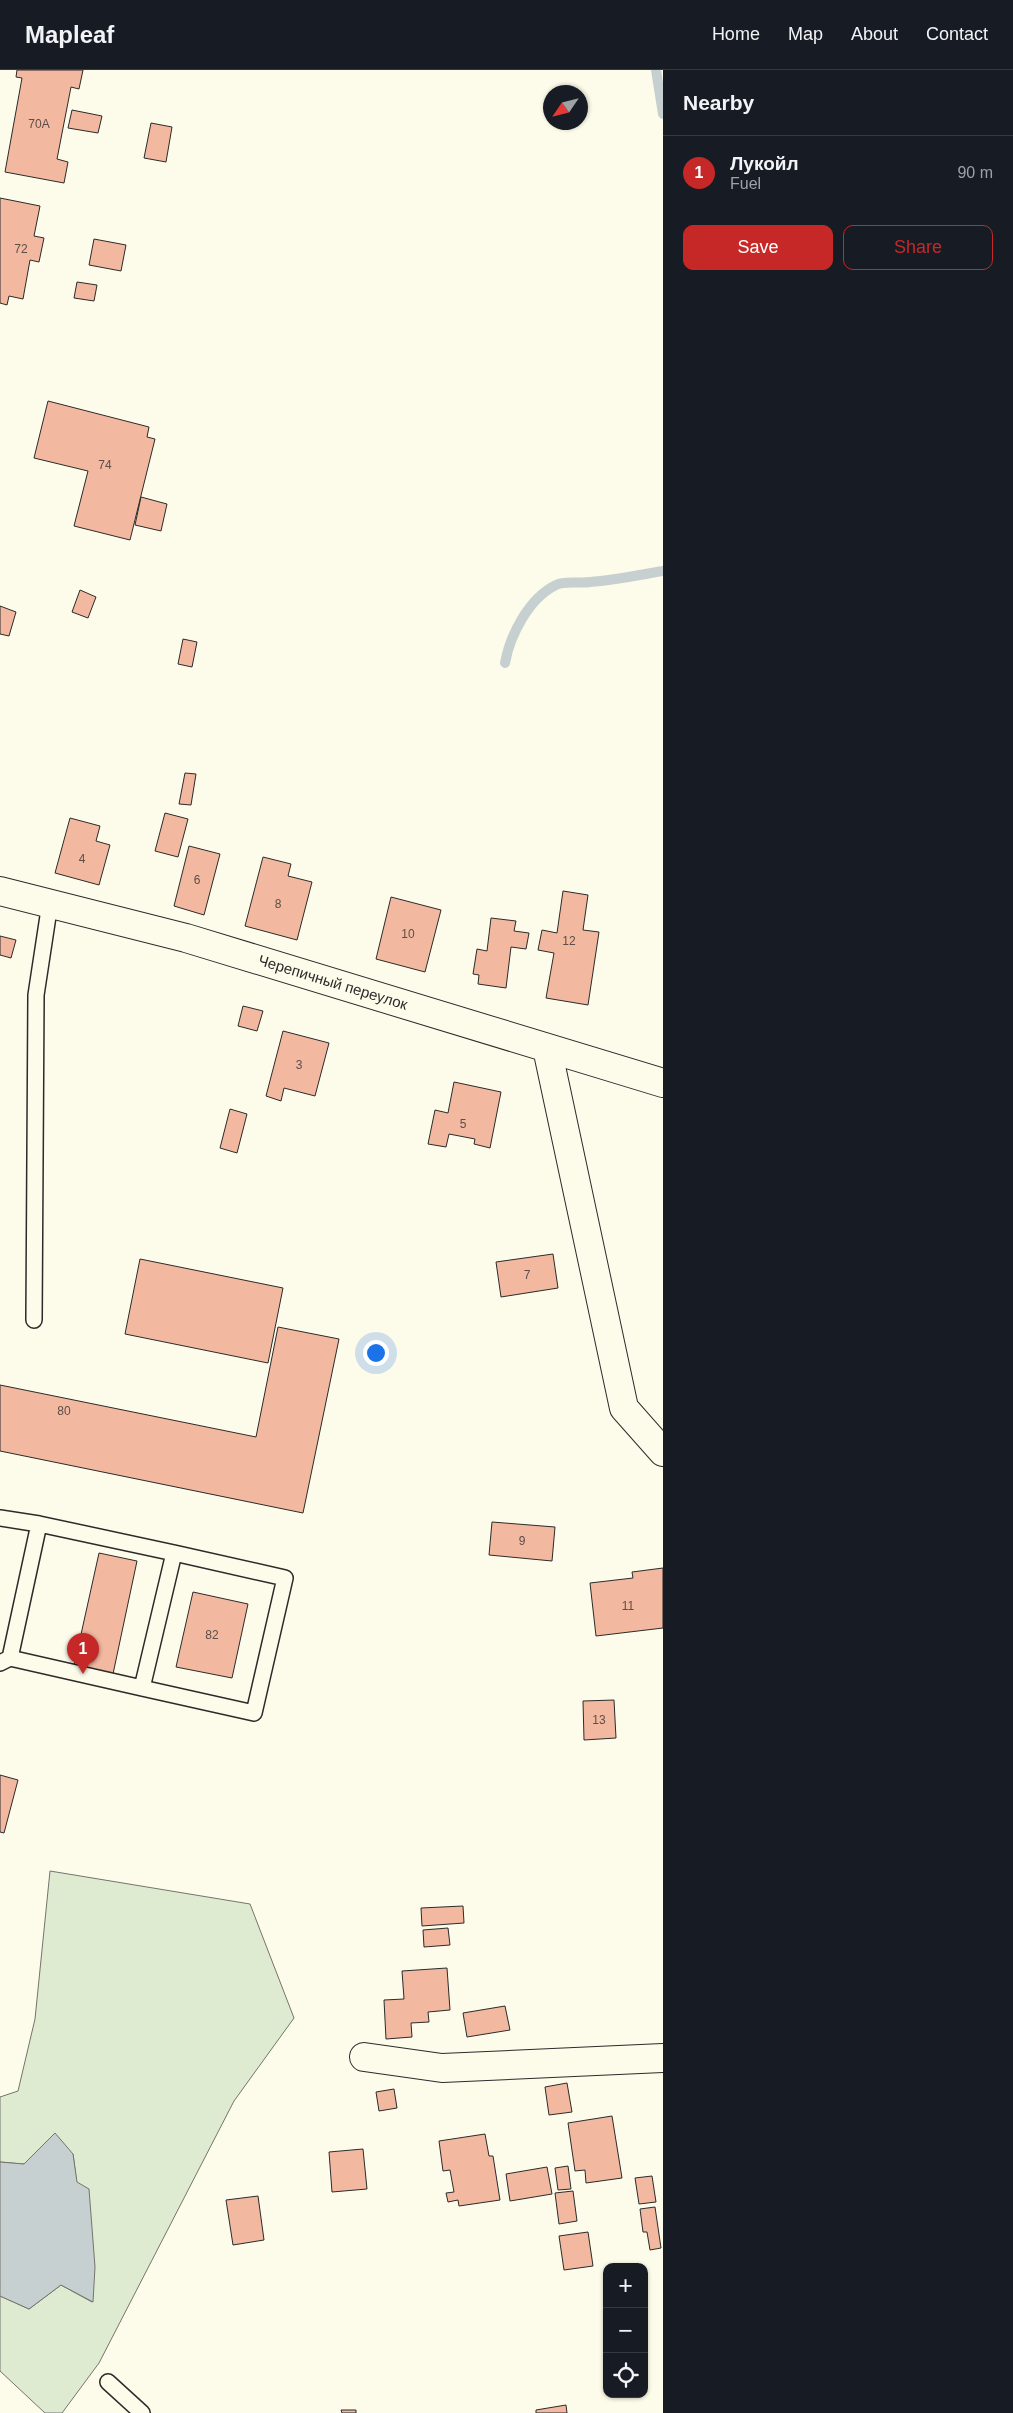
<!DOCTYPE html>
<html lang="en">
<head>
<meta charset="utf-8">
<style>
  body { margin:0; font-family:Helvetica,sans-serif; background:#242831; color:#f1f3f6 }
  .controls { position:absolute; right:15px; bottom:15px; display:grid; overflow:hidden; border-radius:10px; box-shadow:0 1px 4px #0004 }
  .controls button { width:45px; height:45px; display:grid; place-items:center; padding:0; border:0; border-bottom:1px solid #363941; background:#171b24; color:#f1f3f6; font:25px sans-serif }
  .compass { position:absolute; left:543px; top:15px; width:45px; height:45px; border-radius:50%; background:#171b24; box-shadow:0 1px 4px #0004; rotate:235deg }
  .you { position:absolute; left:375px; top:1282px; width:18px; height:18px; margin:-12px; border:4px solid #fff; border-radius:50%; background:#1a73e8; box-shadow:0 0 0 8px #1a73e833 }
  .badge { display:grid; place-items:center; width:32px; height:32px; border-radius:50%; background:#c62828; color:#fff; font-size:16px; font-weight:700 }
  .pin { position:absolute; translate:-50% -41px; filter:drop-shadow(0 1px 2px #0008) }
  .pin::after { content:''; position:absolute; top:26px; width:18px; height:15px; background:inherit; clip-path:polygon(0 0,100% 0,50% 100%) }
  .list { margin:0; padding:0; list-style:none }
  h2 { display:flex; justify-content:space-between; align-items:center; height:65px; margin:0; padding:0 20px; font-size:21px }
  h2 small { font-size:16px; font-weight:400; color:#9ea1a6 }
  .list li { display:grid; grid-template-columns:32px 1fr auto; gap:15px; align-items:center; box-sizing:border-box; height:75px; padding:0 20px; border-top:1px solid #363941 }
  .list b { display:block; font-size:19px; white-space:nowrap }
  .list p { margin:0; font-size:16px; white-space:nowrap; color:#9ea1a6 }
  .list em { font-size:16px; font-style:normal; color:#9ea1a6 }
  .actions { display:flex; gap:10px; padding:15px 20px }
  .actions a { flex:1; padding:11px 0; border:1px solid #c62828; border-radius:10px; text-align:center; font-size:18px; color:#c62828 }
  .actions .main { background:#c62828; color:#fff }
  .icon { flex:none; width:28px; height:28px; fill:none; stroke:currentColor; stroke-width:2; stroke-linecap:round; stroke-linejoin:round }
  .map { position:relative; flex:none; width:663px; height:2343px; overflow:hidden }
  header { display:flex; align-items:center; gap:30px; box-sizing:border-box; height:70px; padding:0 25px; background:#171b24; border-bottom:1px solid #363941 }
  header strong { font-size:24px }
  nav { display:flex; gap:28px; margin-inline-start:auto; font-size:18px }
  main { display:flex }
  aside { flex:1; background:#171b24 }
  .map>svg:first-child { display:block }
  .green { fill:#deebd1; stroke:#74746e }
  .water { fill:#c7d0d0; stroke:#74746e }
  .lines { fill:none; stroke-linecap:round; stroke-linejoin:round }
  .stream { stroke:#c7d0d0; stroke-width:10 }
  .building { fill:#f2b8a0; stroke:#2b2b2b }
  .service-casing { stroke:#2b2b2b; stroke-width:18 }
  .minor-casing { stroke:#2b2b2b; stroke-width:30 }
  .service { stroke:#fdfbea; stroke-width:15 }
  .minor { stroke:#fdfbea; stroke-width:28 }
  .labels { text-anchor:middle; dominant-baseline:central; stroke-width:4; stroke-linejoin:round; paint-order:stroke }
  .number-label { font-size:12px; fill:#5d4e48 }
  .street-label { font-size:15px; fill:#2b2b2b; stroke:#fdfbea }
</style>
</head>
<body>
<header>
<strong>Mapleaf</strong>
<nav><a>Home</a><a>Map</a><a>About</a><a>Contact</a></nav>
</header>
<main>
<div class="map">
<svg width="663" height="2343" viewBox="0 0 663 2343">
  <rect width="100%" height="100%" fill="#fdfbea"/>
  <path class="green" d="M 50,1801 L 250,1834 L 294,1948 L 234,2031 L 99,2293 L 62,2343 L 45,2343 L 0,2301 L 0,2226 L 29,2239 L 61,2215 L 92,2232 L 73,2084 L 23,2094 L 0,2092 L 0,2027 L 18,2021 L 35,1949 Z"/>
  <path class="water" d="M 55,2063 L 73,2084 L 77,2112 L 89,2119 L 95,2197 L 93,2232 L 61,2215 L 29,2239 L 0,2226 L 0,2092 L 24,2094 Z"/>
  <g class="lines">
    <path class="stream" d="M 656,0 L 663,44
      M 505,593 C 510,565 529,528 556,515 C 565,510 580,514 590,512 C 615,510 639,505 663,501"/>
  </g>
  <path class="building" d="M 17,0 L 83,0 L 79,19 L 71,17 L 57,89 L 68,92 L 64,113 L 5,102 L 22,8 L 16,7 Z
    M 72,40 L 102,46 L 98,63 L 68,58 Z
    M 151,53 L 172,57 L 166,92 L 144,88 Z
    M 0,128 L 40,136 L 34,166 L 44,168 L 39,192 L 30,190 L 23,229 L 9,226 L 7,235 L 0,233 Z
    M 94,169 L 126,175 L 121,201 L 89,195 Z
    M 77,212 L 97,215 L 94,231 L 74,228 Z
    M 48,331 L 149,357 L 147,367 L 155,369 L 130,470 L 74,456 L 88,401 L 34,388 Z
    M 141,427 L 167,434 L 161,461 L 135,455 Z
    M 80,520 L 96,527 L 88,548 L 72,542 Z
    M 0,536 L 16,542 L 9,566 L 0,564 Z
    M 183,569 L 197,572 L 192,597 L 178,594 Z
    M 185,703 L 196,704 L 191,735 L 179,734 Z
    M 165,743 L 188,749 L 178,787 L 155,781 Z
    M 70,748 L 100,756 L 96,771 L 110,775 L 99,815 L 55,803 Z
    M 189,776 L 220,784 L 204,845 L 174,836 Z
    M 263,787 L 291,794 L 288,806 L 312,812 L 297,870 L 245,856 Z
    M 563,821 L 588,825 L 583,860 L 599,862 L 588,935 L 546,928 L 554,883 L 538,880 L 542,860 L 557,863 Z
    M 391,827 L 441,840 L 425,902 L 376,889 Z
    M 491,848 L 516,851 L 514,861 L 529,863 L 526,879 L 511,877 L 506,918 L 478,914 L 479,905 L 473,904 L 477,879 L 487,881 Z
    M 0,866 L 16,870 L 11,888 L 0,885 Z
    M 243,936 L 263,941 L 257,961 L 238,956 Z
    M 283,961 L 329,973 L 315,1026 L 284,1018 L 281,1031 L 266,1026 Z
    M 454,1012 L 501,1022 L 490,1078 L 474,1074 L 475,1069 L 449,1064 L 446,1077 L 428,1074 L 435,1040 L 448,1043 Z
    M 230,1039 L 247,1044 L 237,1083 L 220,1078 Z
    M 553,1184 L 558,1218 L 501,1227 L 496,1192 Z
    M 140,1189 L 283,1218 L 268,1293 L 125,1264 Z
    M 278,1257 L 339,1269 L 303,1443 L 0,1381 L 0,1315 L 256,1367 Z
    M 492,1452 L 555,1457 L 552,1491 L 489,1485 Z
    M 99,1483 L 137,1491 L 113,1604 L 74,1596 Z
    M 663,1498 L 663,1558 L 596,1566 L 590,1513 L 633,1508 L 632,1502 Z
    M 193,1522 L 248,1534 L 232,1608 L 176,1597 Z
    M 614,1630 L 616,1668 L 584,1670 L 583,1631 Z
    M 0,1705 L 18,1710 L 4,1763 L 0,1762 Z
    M 463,1836 L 464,1853 L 422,1856 L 421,1838 Z
    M 448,1858 L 450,1875 L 424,1877 L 423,1860 Z
    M 447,1898 L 450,1940 L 428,1942 L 429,1952 L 411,1953 L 412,1967 L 386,1969 L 384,1930 L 404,1929 L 402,1901 Z
    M 505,1936 L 510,1960 L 467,1967 L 463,1943 Z
    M 567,2013 L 572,2042 L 549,2045 L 545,2017 Z
    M 394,2019 L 397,2038 L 379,2041 L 376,2022 Z
    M 612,2046 L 622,2108 L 586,2113 L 585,2100 L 575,2101 L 568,2053 Z
    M 485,2064 L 489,2086 L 493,2086 L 500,2130 L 459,2136 L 458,2130 L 448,2132 L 446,2123 L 454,2122 L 450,2100 L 443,2101 L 439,2071 Z
    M 363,2079 L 367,2119 L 332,2122 L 329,2082 Z
    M 568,2096 L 571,2119 L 558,2120 L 555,2098 Z
    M 547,2097 L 552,2124 L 510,2131 L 506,2104 Z
    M 652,2106 L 656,2132 L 639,2134 L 635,2108 Z
    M 573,2121 L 577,2151 L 559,2154 L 555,2123 Z
    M 258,2126 L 264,2170 L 233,2175 L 226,2130 Z
    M 655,2137 L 661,2178 L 650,2180 L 647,2162 L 643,2162 L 640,2139 Z
    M 588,2162 L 593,2196 L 564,2200 L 559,2166 Z
    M 566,2335 L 567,2343 L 536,2343 L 536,2340 Z
    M 341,2340 L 356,2340 L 356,2343 L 342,2343 Z"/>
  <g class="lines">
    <defs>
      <path id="service" d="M 34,1250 L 36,925 L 50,833
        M 0,1448 L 39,1454 L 10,1588 L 0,1593
        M 10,1588 L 142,1618 L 174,1483 L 39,1454
        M 142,1618 L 254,1643 L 285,1508 L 174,1483
        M 108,2312 L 142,2343"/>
      <path id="minor" d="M 0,821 L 186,868 L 663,1013
        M 547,978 L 624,1338 L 663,1382
        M 364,1987 L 442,1998 L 663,1988"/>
    </defs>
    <use href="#service" class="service-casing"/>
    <use href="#minor" class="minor-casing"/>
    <use href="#service" class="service"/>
    <use href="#minor" class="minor"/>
  </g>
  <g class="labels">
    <g class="number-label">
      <text x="39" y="54">70А</text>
      <text x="21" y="179">72</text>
      <text x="105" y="395">74</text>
      <text x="82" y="789">4</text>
      <text x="197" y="810">6</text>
      <text x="278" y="834">8</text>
      <text x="408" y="864">10</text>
      <text x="569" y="871">12</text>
      <text x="299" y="995">3</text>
      <text x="463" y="1054">5</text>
      <text x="527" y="1205">7</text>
      <text x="64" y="1341">80</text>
      <text x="522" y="1471">9</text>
      <text x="628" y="1536">11</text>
      <text x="212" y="1565">82</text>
      <text x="599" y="1650">13</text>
    </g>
    <g class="street-label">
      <text transform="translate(333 912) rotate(17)">Черепичный переулок</text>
    </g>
  </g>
</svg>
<div class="controls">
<button>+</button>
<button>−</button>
<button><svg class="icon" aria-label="locate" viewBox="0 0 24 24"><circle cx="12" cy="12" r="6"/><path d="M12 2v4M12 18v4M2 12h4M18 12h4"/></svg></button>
</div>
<svg class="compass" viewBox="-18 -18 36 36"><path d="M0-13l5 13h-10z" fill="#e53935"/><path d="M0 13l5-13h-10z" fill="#9ea1a6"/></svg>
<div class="you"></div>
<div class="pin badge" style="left:83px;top:1604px">1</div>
</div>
<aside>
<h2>Nearby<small></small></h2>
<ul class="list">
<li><span class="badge">1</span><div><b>Лукойл</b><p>Fuel</p></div><em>90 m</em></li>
</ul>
<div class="actions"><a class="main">Save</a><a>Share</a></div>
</aside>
</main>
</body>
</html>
